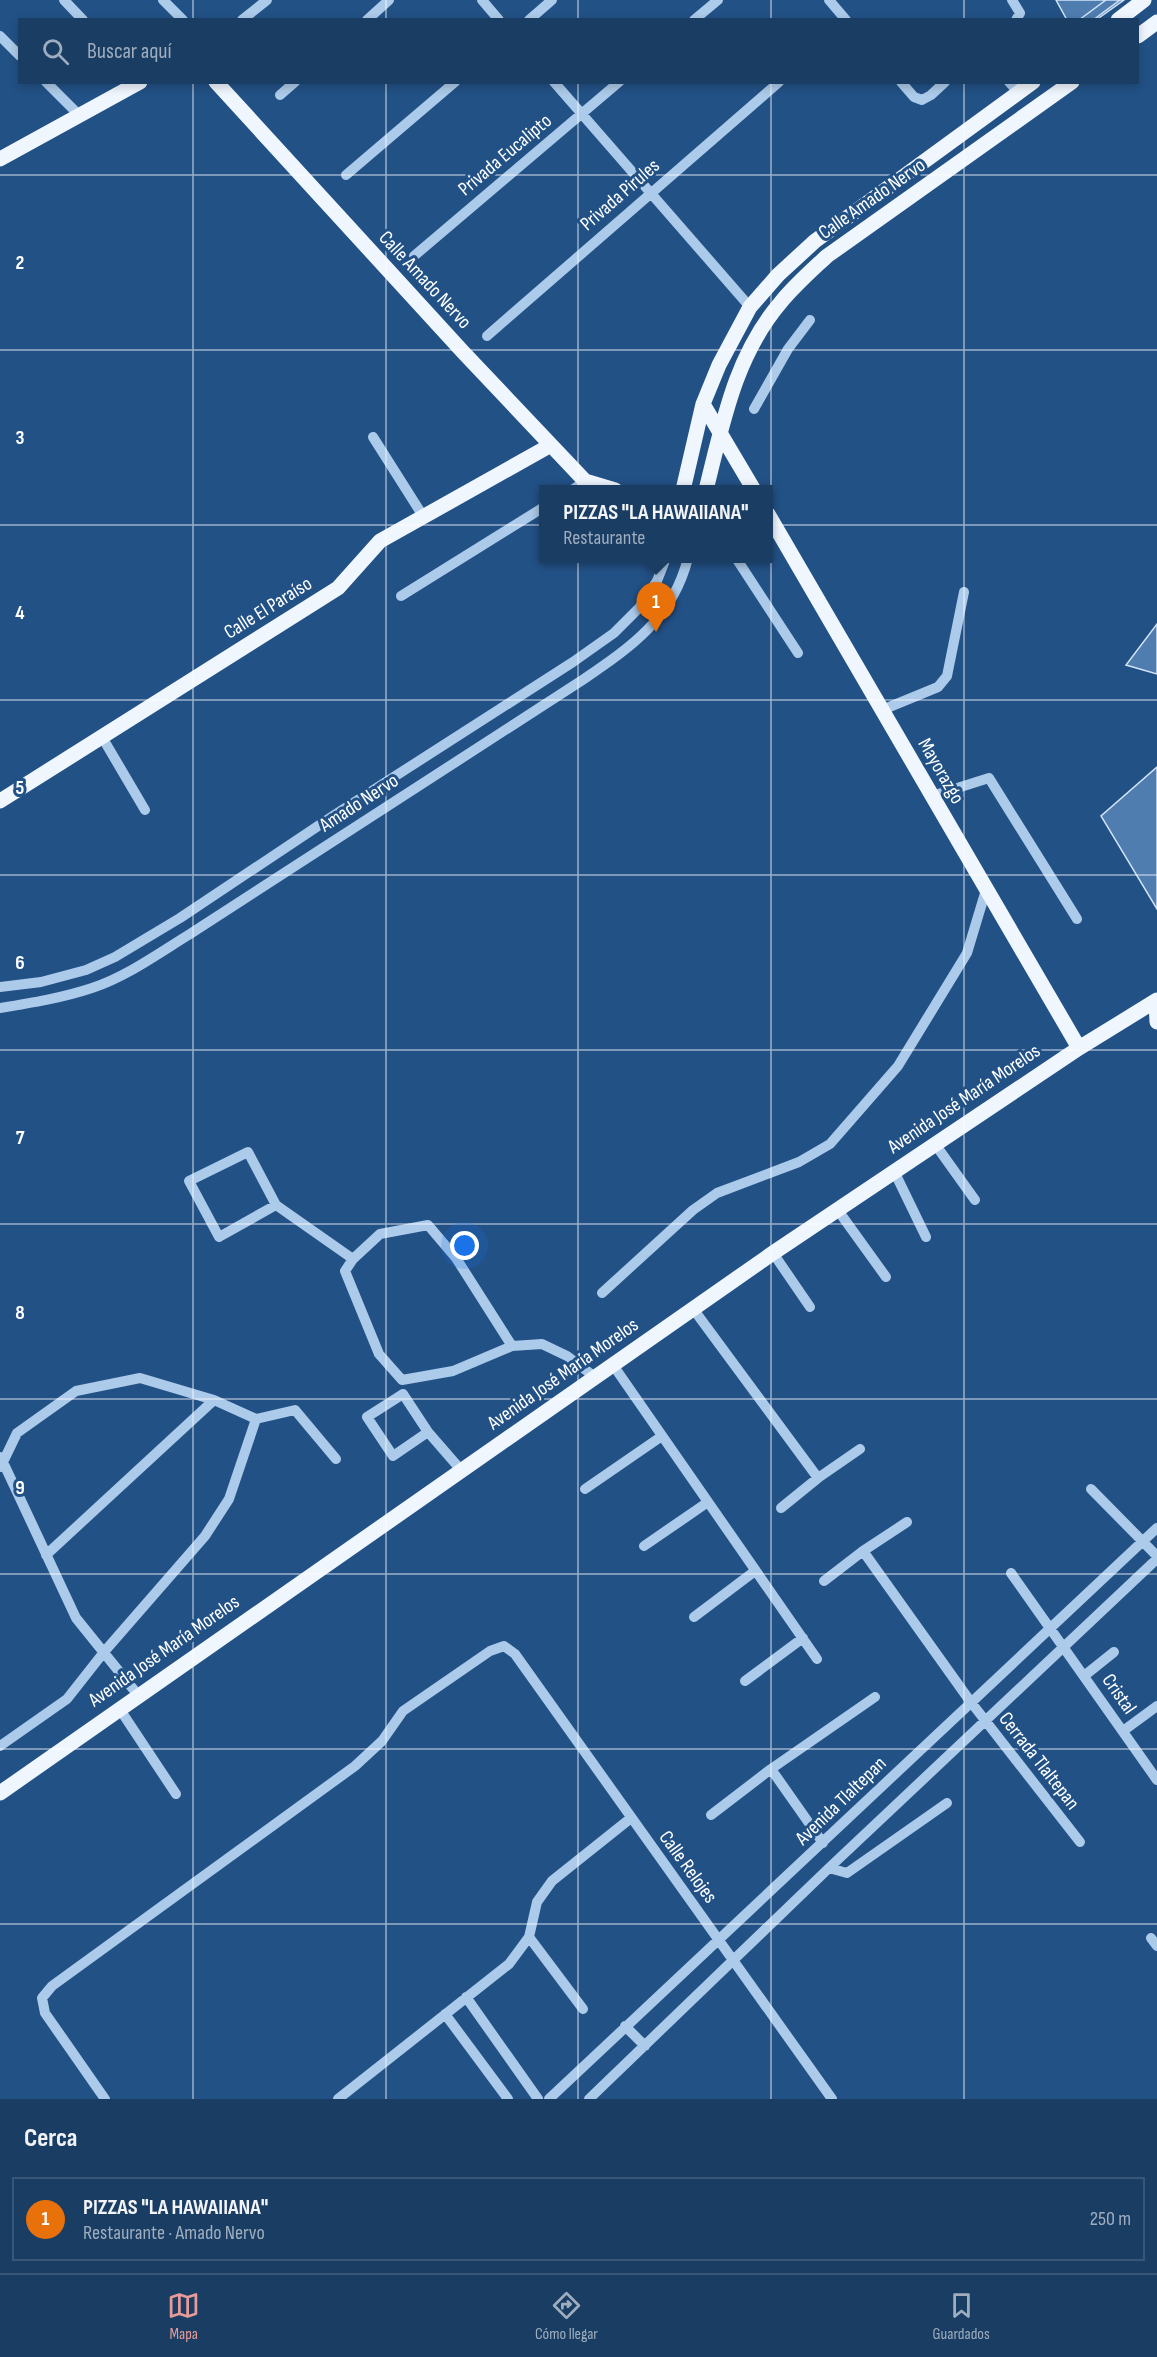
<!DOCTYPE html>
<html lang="es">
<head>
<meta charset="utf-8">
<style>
  body { margin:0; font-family:"Sofia Sans Condensed",sans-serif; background:#27486d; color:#f1f3f6 }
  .you { position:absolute; left:465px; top:1246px; width:21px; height:21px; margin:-15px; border:4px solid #fff; border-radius:50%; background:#1a73e8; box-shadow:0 0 0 9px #1a73e833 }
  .badge { display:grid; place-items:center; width:39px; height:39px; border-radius:50%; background:#e69b98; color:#fff; font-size:20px; font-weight:700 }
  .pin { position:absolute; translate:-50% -50px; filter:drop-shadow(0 2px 3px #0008) }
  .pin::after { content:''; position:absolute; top:32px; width:21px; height:18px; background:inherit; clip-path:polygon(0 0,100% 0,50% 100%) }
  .popup { position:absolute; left:539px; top:485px; width:234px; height:78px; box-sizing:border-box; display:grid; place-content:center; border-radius:0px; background:#1a3d64; filter:drop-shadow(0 2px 4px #0005); font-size:20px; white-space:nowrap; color:#9faebf }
  .popup b { font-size:22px; color:#f1f3f6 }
  .popup::after { content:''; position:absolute; left:50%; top:100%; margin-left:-12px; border:12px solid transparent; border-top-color:#1a3d64 }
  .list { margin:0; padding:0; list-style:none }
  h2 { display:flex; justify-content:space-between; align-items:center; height:78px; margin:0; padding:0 24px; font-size:26px }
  h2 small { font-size:20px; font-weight:400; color:#9faebf }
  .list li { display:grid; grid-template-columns:39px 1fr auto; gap:18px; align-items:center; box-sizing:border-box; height:84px; margin:0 12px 12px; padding:0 12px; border:2px solid #385678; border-radius:0px }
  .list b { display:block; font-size:22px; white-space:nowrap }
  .list p { margin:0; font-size:20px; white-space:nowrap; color:#9faebf }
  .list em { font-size:20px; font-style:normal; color:#9faebf }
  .icon { flex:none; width:33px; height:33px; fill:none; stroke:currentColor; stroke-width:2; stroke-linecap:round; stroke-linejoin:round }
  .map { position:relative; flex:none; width:1157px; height:2099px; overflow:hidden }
  .search { position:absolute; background:#1a3d64; box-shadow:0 3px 9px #0003; left:18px; right:18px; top:18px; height:66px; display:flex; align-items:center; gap:15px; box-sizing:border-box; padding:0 21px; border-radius:0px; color:#9faebf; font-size:22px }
  .sheet { height:174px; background:#1a3d64 }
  nav { display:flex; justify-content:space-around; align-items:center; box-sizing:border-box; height:84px; border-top:2px solid #385678; background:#1a3d64; font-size:16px; color:#9faebf }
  nav a { display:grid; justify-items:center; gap:3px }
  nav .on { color:#e69b98 }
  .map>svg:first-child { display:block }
  .building { fill:#4f7db0; stroke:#d1e3f7; stroke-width:1.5 }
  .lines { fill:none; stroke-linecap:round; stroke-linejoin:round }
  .minor { stroke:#accae9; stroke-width:10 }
  .major { stroke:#f0f6fe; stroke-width:15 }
  .grid { fill:none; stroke:#fff; stroke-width:1.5; stroke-opacity:0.55 }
  .labels { text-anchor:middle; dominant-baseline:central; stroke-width:6; stroke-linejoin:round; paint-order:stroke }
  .street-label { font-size:20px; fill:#fff; stroke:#225186 }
  .grid-label { font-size:20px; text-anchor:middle; font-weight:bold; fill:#fff; stroke:#225186; stroke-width:6; stroke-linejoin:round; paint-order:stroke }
</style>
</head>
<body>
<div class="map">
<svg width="1157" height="2099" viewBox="0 0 1157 2099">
  <rect width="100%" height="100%" fill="#225186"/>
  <path class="building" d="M 1056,0 L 1124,0 L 1096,20 L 1067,20 Z
    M 1106,0 L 1120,0 L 1093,20 L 1079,20 Z
    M 1157,624 L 1157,674 L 1126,665 Z
    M 1157,767 L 1157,909 L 1101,816 Z"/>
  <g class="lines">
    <path class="minor" d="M 64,0 L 83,20
      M 163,0 L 183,20
      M 482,0 L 499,20
      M 829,0 L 846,20
      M 1012,0 L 1020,13 L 1016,20
      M 242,20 L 267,0
      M 367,20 L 389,0
      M 529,20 L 552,0
      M 694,20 L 718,0
      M 0,36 L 20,56
      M 46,82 L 79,115
      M 554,82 L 750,307
      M 901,82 L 914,97 L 922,100 L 931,95 L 945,82
      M 1009,82 L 1019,93
      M 280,95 L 295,82
      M 346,175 L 455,82
      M 414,256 L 619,82
      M 487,336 L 779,82
      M 754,409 L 788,349 L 810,320
      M 373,437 L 423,516
      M 572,490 L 585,481
      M 736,558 L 798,653
      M 401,596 L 544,507
      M 882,710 L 938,687 L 947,676 L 964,592
      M 102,737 L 145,810
      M 932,796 L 989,778 L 1077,919
      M 0,987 L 41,982 L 86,970 L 115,957 L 180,918 L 333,816 L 573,662 L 614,633 L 639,608 L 657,581 L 666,558
      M 0,1008 C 31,1003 62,998 92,988 C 126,977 159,953 190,934 L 584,679 C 631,647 673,618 688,558
      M 935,1144 L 975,1200
      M 894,1171 L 926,1237
      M 276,1205 L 248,1152 L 189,1181 L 219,1237 L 276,1205 L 353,1259
      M 837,1209 L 886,1277
      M 773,1253 L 810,1307
      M 602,1293 L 693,1210 L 717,1193 L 799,1162 L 830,1144 L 898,1066 L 967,953 L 986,890
      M 694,1310 L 818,1478
      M 512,1346 L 456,1258 L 428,1225 L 380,1234 L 353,1259 L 345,1271 L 379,1354 L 402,1380 L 453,1371 L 512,1346 L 542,1344 L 567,1356 L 595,1377
      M 613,1365 L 817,1659
      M 256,1419 L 295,1410 L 336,1459
      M 428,1432 L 393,1456 L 367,1417 L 403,1394 L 428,1432 L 461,1470
      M 0,1457 L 3,1462 L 17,1433 L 76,1391 L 140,1378 L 214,1400 L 256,1419 L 229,1499 L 205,1536 L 104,1652 L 67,1699 L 0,1746
      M 1,1467 L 3,1462 L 76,1618 L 138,1695
      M 585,1489 L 662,1436
      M 1091,1489 L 1157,1556
      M 781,1508 L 818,1478 L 860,1449
      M 644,1546 L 708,1502
      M 863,1551 L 970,1701 L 1080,1842
      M 46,1555 L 214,1400
      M 1011,1573 L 1157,1780
      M 824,1581 L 863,1551 L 907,1522
      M 694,1617 L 755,1571
      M 1084,1676 L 1114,1652
      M 745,1681 L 803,1638
      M 119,1708 L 176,1794
      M 1123,1731 L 1157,1706
      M 771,1769 L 875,1697
      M 711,1815 L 771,1769 L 823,1843
      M 829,1868 L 847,1873 L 947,1803
      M 529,1937 L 583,2009
      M 1151,1938 L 1157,1946
      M 466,1997 L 538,2099
      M 445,2014 L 508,2099
      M 625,2026 L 645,2046
      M 105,2099 L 45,2013 L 42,1998 L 52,1986 L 355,1766 L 382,1741 L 403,1711 L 490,1651 L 504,1646 L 515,1654 L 832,2099
      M 338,2099 L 509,1964 L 529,1937 L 537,1902 L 552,1881 L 631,1818
      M 549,2099 L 1157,1528
      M 589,2099 L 829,1868 L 1157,1559"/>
    <path class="major" d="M 1118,20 L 1144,0
      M 1138,36 L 1157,22
      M 216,82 L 463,352 L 585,481 L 615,490
      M 0,159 L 140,82
      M 703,404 L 754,490
      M 683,490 L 703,404 L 719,365 L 750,307 L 778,275 L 815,241 L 1033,82
      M 706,490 C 723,422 735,356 781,302 C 795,285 811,271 827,256 L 1072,82
      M 768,514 L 1079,1048
      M 0,801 L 338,588 L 380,541 L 551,445
      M 1156,1001 L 1157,1022
      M 0,1793 L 773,1253 L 1079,1048 L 1157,1000"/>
  </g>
  <path class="grid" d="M 193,0 L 193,20M 386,0 L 386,20M 578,0 L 578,20M 771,0 L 771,20M 964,0 L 964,20M 193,82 L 193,2099M 386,82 L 386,2099M 578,82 L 578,2099M 771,82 L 771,2099M 964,82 L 964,2099M 0,175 L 1157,175M 0,350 L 1157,350M 0,525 L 1157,525M 0,700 L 1157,700M 0,875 L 1157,875M 0,1050 L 1157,1050M 0,1224 L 1157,1224M 0,1399 L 1157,1399M 0,1574 L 1157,1574M 0,1749 L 1157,1749M 0,1924 L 1157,1924"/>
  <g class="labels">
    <g class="street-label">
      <text transform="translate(505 155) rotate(-40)">Privada Eucalipto</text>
      <text transform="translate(620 195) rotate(-41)">Privada Pirules</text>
      <text transform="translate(872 199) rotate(-35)">Calle Amado Nervo</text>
      <text transform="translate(425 280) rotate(47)">Calle Amado Nervo</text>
      <text transform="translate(268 608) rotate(-32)">Calle El Paraíso</text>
      <text transform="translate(941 771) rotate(60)">Mayorazgo</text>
      <text transform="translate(359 803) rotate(-33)">Amado Nervo</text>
      <text transform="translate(964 1099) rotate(-34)">Avenida José María Morelos</text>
      <text transform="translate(563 1374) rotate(-35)">Avenida José María Morelos</text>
      <text transform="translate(164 1651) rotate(-35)">Avenida José María Morelos</text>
      <text transform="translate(1119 1694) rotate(55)">Cristal</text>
      <text transform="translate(1039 1761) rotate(52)">Cerrada Tlaltepan</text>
      <text transform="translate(841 1801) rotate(-44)">Avenida Tlaltepan</text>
      <text transform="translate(688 1867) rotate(54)">Calle Relojes</text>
    </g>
  </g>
  <g class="grid-label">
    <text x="20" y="269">2</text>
    <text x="20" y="444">3</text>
    <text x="20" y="619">4</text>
    <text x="20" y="794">5</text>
    <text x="20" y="969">6</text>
    <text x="20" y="1144">7</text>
    <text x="20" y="1319">8</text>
    <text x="20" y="1494">9</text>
  </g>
</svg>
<div class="you"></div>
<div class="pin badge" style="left:656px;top:632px;background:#e8710a">1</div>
<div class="popup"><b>PIZZAS &quot;LA HAWAIIANA&quot;</b>Restaurante</div>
<div class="search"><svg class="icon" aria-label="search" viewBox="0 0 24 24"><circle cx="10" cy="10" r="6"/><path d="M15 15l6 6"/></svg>Buscar aquí</div>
</div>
<section class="sheet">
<h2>Cerca<small></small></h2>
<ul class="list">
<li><span class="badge" style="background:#e8710a">1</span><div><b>PIZZAS &quot;LA HAWAIIANA&quot;</b><p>Restaurante · Amado Nervo</p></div><em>250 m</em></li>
</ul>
</section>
<nav>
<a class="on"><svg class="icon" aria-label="map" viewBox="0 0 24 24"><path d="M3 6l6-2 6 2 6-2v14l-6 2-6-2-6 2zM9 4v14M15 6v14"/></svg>Mapa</a>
<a><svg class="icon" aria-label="directions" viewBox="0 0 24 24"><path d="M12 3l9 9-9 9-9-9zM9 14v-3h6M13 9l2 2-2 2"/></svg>Cómo llegar</a>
<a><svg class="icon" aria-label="saved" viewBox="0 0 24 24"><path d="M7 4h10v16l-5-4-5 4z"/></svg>Guardados</a>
</nav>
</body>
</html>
